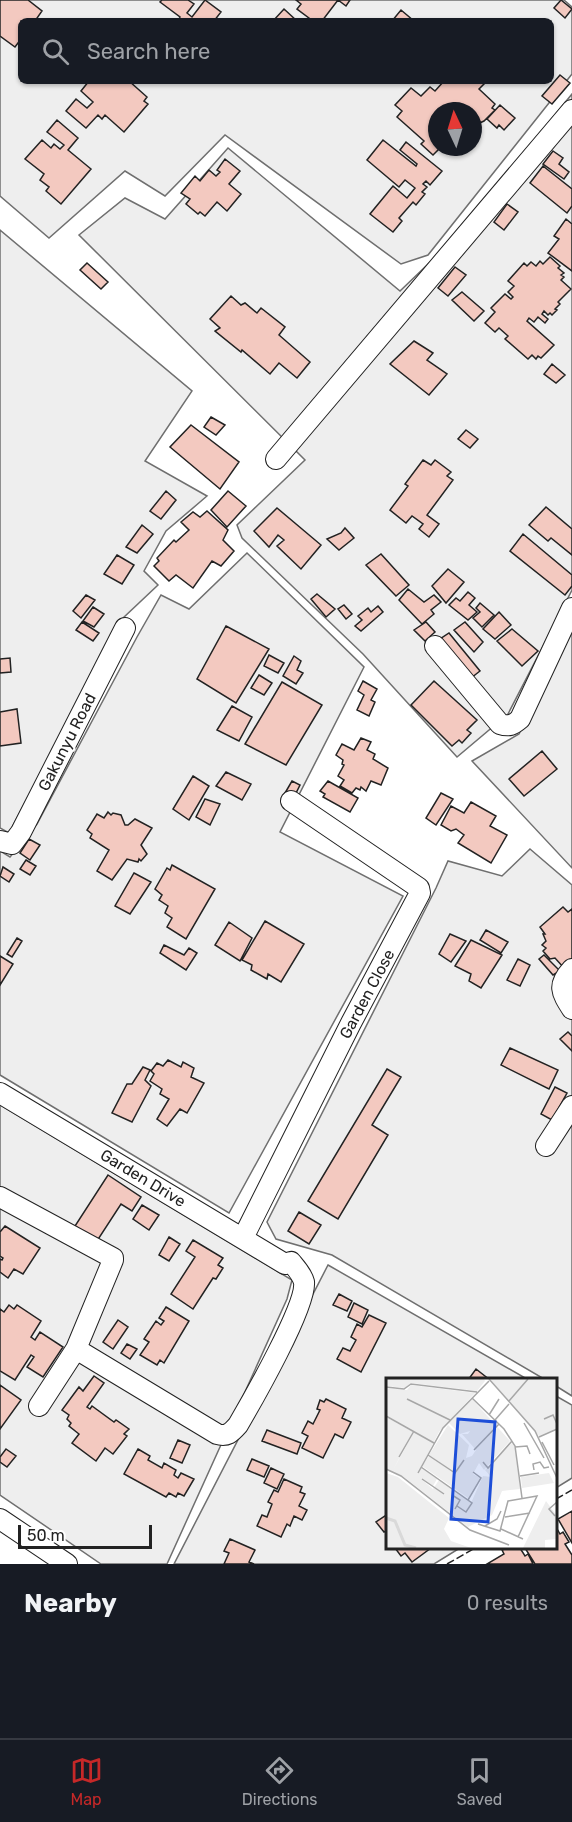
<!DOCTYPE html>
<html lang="en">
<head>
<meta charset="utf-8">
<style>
  body { margin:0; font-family:Rubik,sans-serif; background:#242831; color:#f1f3f6 }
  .compass { position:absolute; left:428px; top:102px; width:54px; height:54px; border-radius:50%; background:#171b24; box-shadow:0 2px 4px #0004; rotate:356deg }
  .scale { position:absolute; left:18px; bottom:15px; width:134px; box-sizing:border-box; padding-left:6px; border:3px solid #222; border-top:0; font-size:16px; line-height:21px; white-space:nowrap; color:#222; -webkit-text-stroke:4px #fff; paint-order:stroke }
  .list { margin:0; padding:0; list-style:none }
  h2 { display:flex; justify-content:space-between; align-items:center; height:78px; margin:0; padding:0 24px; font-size:26px }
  h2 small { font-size:20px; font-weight:400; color:#9ea1a6 }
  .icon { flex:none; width:33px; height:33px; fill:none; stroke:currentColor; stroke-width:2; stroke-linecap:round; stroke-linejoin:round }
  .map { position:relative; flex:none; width:572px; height:1564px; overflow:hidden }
  .search { position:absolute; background:#171b24; box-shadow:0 2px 4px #0004; left:18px; right:18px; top:18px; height:66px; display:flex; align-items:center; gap:15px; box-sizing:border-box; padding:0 21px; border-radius:9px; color:#9ea1a6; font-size:22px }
  .sheet { height:174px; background:#171b24 }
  nav { display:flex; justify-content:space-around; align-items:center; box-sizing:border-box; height:84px; border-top:2px solid #363941; background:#171b24; font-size:16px; color:#9ea1a6 }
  nav a { display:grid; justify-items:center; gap:3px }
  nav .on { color:#c62828 }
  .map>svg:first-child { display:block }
  .green { fill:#eee; stroke:#6f6f6f; stroke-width:1.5; fill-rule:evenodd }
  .building { fill:#f3c9c0; stroke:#222; stroke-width:1.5 }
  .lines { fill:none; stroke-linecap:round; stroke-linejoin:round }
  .minor-casing { stroke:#222; stroke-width:22 }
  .minor { stroke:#fff; stroke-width:20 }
  .fence { stroke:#222; stroke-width:1.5; stroke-dasharray:8 3; stroke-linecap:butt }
  .labels { text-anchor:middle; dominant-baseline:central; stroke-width:4.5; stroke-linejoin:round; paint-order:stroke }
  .street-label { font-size:16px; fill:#222; stroke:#fff }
  .inset-river { fill:none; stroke:#d9d9d9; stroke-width:3 }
  .inset-road { fill:none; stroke:#a7a7a7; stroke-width:1.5 }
  .view { fill:#1d4ed8; fill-opacity:0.15; stroke:#1d4ed8; stroke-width:3 }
  .inset-edge { fill:none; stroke:#222; stroke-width:3 }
</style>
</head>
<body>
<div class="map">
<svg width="572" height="1564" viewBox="0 0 572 1564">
  <rect width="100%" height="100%" fill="#fff"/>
  <path class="green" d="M 0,0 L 564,0 L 572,7 L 572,74 L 428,255 L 401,264 L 225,135 L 165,196 L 125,171 L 49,238 L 0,196 ZM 21,21 L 551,21 L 551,81 L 21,81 ZM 437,111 L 473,111 L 473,147 L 437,147 Z
    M 572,94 L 572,590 L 508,714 L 457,757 L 363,654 L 242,538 L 237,525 L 305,460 L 79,235 L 125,198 L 165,219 L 228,148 L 400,291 L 449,244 Z
    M 0,230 L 192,391 L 145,461 L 207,496 L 166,531 L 144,571 L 158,585 L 122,619 L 9,833 L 0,828 Z
    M 247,553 L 364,667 L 280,832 L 403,896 L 229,1213 L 0,1075 L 0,851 L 10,857 L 37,824 L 137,637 L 161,595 L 189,609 Z
    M 572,630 L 572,868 L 472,761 L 519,734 Z
    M 530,849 L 572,885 L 572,1396 L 556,1386 L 556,1380 L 544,1379 L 332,1255 L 276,1239 L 267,1222 L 436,888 L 448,861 L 502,876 Z
    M 0,1105 L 292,1280 L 287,1299 L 167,1564 L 101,1564 L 0,1495 Z
    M 328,1265 L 527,1379 L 388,1380 L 388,1548 L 460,1548 L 434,1564 L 174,1564 Z
    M 556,1396 L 572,1405 L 572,1478 L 556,1488 Z"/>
  <path class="building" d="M 0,0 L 28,0 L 42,11 L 35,21 L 21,21 L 21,39 L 15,47 L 0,36 Z
    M 162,0 L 188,0 L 194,4 L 187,13 L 192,17 L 205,0 L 221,12 L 214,21 L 178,21 L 180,17 L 160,2 Z
    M 296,0 L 350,0 L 346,6 L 338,0 L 322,21 L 313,21 L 297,9 L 301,4 Z
    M 561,0 L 572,9 L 565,18 L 554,8 Z
    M 284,9 L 297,21 L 273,21 Z
    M 401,10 L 414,21 L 392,21 Z
    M 560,75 L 570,83 L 552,104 L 542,96 Z
    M 89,81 L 129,81 L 147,97 L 144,101 L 148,104 L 124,132 L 105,115 L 102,119 L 98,115 L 86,128 L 66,111 L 76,99 L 87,108 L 93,102 L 81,91 Z
    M 444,81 L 483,81 L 485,83 L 479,89 L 495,104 L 492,108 L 495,110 L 484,121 L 475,125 L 473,123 L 473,111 L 437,111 L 437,147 L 441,147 L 433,155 L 421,144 L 424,141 L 397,117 L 402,111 L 395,105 L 411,88 L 421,96 L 430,87 L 435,91 Z
    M 500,105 L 515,118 L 504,130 L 499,125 L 497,128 L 487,119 Z
    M 57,120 L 78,138 L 68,150 L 91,169 L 61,204 L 46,191 L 49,187 L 40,180 L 44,174 L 25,159 L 42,140 L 51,148 L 54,144 L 60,149 L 64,145 L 47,132 Z
    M 383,140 L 416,166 L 417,164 L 400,150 L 406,142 L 442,171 L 430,185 L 426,181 L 423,184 L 427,187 L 422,192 L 425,194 L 416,205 L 413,202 L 399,218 L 402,221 L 393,232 L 370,214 L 393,186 L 407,198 L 415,188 L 405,180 L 399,187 L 367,160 Z
    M 553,151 L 563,158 L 559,164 L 569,172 L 564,179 L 543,164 Z
    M 225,159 L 240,171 L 229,184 L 241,194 L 227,211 L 217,202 L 205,216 L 200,212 L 198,214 L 186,204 L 190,199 L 181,193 L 195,176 L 200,181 L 209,170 L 216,176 L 220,172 L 217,170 Z
    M 543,166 L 572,189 L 572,206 L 567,213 L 530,183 Z
    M 507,204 L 518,212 L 504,230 L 494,222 Z
    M 566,219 L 572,224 L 572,271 L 548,253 L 559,239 L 554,236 Z
    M 550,257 L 560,266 L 558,268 L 564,273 L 561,275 L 564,277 L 561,280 L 571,289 L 558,302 L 560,304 L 555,309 L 557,310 L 552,315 L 550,313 L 548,315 L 544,311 L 542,314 L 548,319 L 545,323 L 538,317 L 534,322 L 529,318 L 527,321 L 554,345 L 541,358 L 538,356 L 536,359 L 532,355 L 528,359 L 505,339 L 508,336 L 499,328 L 495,332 L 485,323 L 495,312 L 491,308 L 505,294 L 511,299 L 513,297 L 508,292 L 514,286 L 508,281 L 524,263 L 527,266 L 531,262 L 536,266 L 540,261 L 543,264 Z
    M 87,263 L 108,282 L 101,289 L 80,270 Z
    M 455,267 L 466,275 L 448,296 L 438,288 Z
    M 462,292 L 484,311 L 474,321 L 452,300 Z
    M 231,296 L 241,305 L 245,303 L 257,313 L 261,308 L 285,327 L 279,335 L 310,362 L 297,378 L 279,363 L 270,374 L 242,350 L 241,352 L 215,331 L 220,328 L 210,319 Z
    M 414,341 L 433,353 L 427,360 L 447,374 L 429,395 L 390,364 Z
    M 552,364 L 565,375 L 556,383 L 544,374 Z
    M 211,417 L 225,425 L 216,435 L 204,427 Z
    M 191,425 L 239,462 L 220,489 L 170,447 Z
    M 466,430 L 478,439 L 470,448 L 458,439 Z
    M 423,460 L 431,465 L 435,460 L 451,472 L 447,476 L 453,480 L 427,515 L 439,524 L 429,537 L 419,529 L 423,524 L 412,516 L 406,523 L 390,510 L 408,486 L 405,484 Z
    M 166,491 L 176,500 L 161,519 L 150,511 Z
    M 228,491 L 246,506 L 227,527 L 211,510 Z
    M 546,507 L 572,529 L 572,555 L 551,538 L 548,541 L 529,525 Z
    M 277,508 L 321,545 L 301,569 L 277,546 L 284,540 L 278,535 L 269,547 L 254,531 Z
    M 207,511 L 228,530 L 223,540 L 234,551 L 221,566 L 212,561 L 193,588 L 176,575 L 169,581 L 154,566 L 159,561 L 157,558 L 174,540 L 176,542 L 189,530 L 181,522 L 193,512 L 200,517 Z
    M 142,525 L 153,534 L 137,553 L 126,547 Z
    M 345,528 L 354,538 L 339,550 L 327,539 L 341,533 Z
    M 523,534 L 572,575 L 572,586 L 565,595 L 510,551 Z
    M 381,554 L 409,585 L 396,596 L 366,565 Z
    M 117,555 L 134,565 L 122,584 L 104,574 Z
    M 448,569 L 464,582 L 446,603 L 432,586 Z
    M 408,589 L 424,602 L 434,595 L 441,602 L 431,610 L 434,614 L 422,624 L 399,600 Z
    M 468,592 L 475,598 L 469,605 L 477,612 L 468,620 L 449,605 L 456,598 L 460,601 Z
    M 317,594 L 335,609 L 326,617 L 311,599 Z
    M 86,595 L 95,600 L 81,618 L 73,611 Z
    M 480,603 L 494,615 L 482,627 L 473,618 L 480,612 L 476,608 Z
    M 344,605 L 352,614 L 346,619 L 338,609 Z
    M 378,606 L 383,612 L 361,631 L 355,626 L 362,620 L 358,616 L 368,608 L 371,612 Z
    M 93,607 L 104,614 L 94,627 L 83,621 Z
    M 499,612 L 511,625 L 495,639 L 483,629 Z
    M 82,622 L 99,633 L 93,641 L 76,630 Z
    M 426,622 L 435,632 L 425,641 L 414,630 Z
    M 465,622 L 483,642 L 474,652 L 454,630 Z
    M 226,626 L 269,649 L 236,703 L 197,679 Z
    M 512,629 L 538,651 L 522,666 L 497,641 Z
    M 449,633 L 480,671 L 471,678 L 437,641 Z
    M 269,655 L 284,663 L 278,673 L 264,666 Z
    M 294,656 L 301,661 L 297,670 L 303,673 L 296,684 L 283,676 Z
    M 10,658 L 11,672 L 0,673 L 0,659 Z
    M 259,675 L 272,683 L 264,695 L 251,688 Z
    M 363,681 L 377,689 L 371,700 L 375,702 L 369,716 L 357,710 L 364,695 L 358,691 Z
    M 434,681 L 477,720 L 467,730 L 471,733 L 462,743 L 459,740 L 452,746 L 411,705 Z
    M 282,682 L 322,705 L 286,765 L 245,744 Z
    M 232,706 L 252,717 L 239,741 L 217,730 Z
    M 17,709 L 21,743 L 0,746 L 0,712 Z
    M 361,738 L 371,742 L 367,750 L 375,754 L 373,759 L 388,768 L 381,785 L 371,781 L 366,791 L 361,787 L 360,790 L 356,788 L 352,793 L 340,786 L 344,780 L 338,776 L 344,765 L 342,764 L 343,760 L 336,755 L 342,744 L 354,750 Z
    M 542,751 L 557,769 L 524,796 L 509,779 Z
    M 226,772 L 251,784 L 242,800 L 216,786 Z
    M 193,776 L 209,786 L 189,820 L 173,809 Z
    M 292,781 L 300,785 L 294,797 L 285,793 Z
    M 328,781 L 358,798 L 350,812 L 323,797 L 325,794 L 320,791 Z
    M 441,793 L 453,799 L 436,825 L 426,818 Z
    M 205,799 L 220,804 L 210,825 L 196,817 Z
    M 471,802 L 496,816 L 490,826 L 507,835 L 491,863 L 458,843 L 464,835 L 456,829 L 451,831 L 441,825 L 451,806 L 464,813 Z
    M 108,812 L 111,815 L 113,813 L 121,815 L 125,825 L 128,825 L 135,819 L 152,828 L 141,845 L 147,854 L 141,861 L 139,859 L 138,862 L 127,859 L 112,880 L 97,871 L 109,850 L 90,838 L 92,834 L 87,830 L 97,814 L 104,818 Z
    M 29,839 L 40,845 L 30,860 L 20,853 Z
    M 26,860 L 36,866 L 30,875 L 20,869 Z
    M 172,865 L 215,889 L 186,939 L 167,927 L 172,918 L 165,913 L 168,906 L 159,900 L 162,895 L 155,889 L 167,868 L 170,870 Z
    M 3,867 L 14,874 L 9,882 L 0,876 Z
    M 134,873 L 151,882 L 130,914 L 115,906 Z
    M 563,907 L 568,912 L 572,909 L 572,961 L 564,968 L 555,958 L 550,959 L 543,951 L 546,948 L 542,945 L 546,941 L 543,934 L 545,934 L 540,927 Z
    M 265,921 L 304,944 L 281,982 L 268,974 L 267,979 L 251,970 L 252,965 L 242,960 Z
    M 229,922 L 252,938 L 240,961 L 215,945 Z
    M 486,930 L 508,942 L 501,953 L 480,940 Z
    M 450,934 L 466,941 L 451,962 L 439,954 Z
    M 17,938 L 22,941 L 12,957 L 7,954 Z
    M 471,940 L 502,955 L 481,988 L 469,981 L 471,974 L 455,966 Z
    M 164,945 L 184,955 L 189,948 L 197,953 L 186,970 L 160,953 Z
    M 544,955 L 560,971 L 553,975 L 539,959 Z
    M 0,956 L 13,964 L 0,985 Z
    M 518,959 L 530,965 L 520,986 L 507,980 Z
    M 568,1032 L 572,1036 L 572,1051 L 560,1039 Z
    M 510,1048 L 558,1070 L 549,1089 L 501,1065 Z
    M 168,1060 L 181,1067 L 183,1062 L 194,1068 L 191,1077 L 204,1083 L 187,1113 L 180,1109 L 167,1126 L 157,1119 L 169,1099 L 160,1094 L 162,1089 L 150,1081 L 154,1074 L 151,1071 L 157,1063 L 163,1066 Z
    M 143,1067 L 150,1070 L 145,1080 L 151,1086 L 132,1122 L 112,1113 L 127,1084 L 132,1084 Z
    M 387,1069 L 401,1077 L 372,1125 L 388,1135 L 338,1219 L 308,1201 Z
    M 555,1087 L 567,1093 L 552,1120 L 541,1114 Z
    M 108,1175 L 141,1197 L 132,1211 L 121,1204 L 97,1241 L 75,1226 Z
    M 142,1205 L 159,1215 L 149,1230 L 133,1219 Z
    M 299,1212 L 321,1225 L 309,1244 L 288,1231 Z
    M 5,1226 L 40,1248 L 23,1274 L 14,1269 L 8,1278 L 0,1272 L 0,1259 L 2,1260 L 3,1258 L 0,1256 L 0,1232 Z
    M 169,1237 L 180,1244 L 169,1261 L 159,1255 Z
    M 193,1240 L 223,1258 L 218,1265 L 223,1268 L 216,1279 L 213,1278 L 193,1309 L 171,1294 L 195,1257 L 186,1251 Z
    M 339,1294 L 352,1301 L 347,1311 L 333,1305 Z
    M 354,1303 L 368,1310 L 362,1324 L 348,1317 Z
    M 9,1305 L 14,1309 L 17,1305 L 41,1321 L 31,1337 L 35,1340 L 40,1332 L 63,1347 L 43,1377 L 27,1367 L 34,1357 L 31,1355 L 15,1380 L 0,1371 L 0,1309 L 4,1312 Z
    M 166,1307 L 189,1321 L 164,1363 L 160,1360 L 157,1365 L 140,1355 L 149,1342 L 144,1339 L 156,1321 L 161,1325 L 164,1321 L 159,1318 Z
    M 369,1315 L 386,1323 L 361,1372 L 337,1359 L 343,1348 L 350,1351 L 356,1340 L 351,1337 L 357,1324 L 362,1327 Z
    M 118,1320 L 128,1327 L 113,1349 L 103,1342 Z
    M 127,1344 L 137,1349 L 130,1359 L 121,1353 Z
    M 476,1369 L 490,1380 L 468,1380 Z
    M 94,1376 L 104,1383 L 87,1407 L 90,1409 L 92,1406 L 114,1422 L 116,1420 L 129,1429 L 124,1434 L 127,1436 L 113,1454 L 105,1448 L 96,1461 L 72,1443 L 79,1434 L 69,1426 L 71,1423 L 67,1419 L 69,1415 L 62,1410 L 79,1387 L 83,1391 Z
    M 0,1385 L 21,1400 L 0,1429 Z
    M 326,1399 L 346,1409 L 342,1418 L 351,1422 L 343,1438 L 335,1434 L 323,1458 L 302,1448 L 308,1436 L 302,1433 L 308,1421 L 313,1424 L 320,1410 L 317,1409 L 320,1400 L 324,1402 Z
    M 267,1430 L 301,1443 L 297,1454 L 262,1441 Z
    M 178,1440 L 190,1445 L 182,1463 L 170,1458 Z
    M 6,1449 L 16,1456 L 7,1467 L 0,1462 L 0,1457 Z
    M 138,1449 L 150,1456 L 148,1460 L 162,1468 L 164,1463 L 176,1470 L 174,1475 L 178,1478 L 181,1473 L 194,1479 L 184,1496 L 178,1493 L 176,1497 L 169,1493 L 166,1497 L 124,1474 Z
    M 252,1459 L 269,1466 L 264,1477 L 247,1470 Z
    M 271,1468 L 284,1474 L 277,1489 L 264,1483 Z
    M 284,1479 L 302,1487 L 300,1492 L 305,1494 L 299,1506 L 307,1510 L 302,1520 L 294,1516 L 290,1526 L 287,1524 L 281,1537 L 257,1526 L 262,1515 L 267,1517 L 272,1504 L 268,1502 L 274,1490 L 278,1492 Z
    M 572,1511 L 572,1543 L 558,1519 Z
    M 388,1514 L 388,1530 L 384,1532 L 376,1522 Z
    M 556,1527 L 560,1534 L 563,1532 L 569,1542 L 565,1544 L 572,1555 L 572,1564 L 535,1564 L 525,1548 L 556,1548 Z
    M 230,1539 L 255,1550 L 249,1562 L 254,1564 L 224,1564 L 229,1553 L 224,1551 Z
    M 395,1548 L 431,1548 L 412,1562 L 405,1553 L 401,1556 Z
    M 507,1548 L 520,1548 L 525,1556 L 528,1554 L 533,1564 L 487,1564 L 504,1554 L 502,1550 Z"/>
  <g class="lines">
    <defs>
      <path id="minor" d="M 276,459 L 572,110
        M 435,646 L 500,724 C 509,727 513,725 520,719 L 572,608
        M 0,841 L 12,844 L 21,832 L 125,628
        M 572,969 C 557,985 561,992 572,1009
        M 0,1093 L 285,1264 L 291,1262 C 296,1268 302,1274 304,1282 C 307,1305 252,1401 238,1425 C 231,1433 227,1437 217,1434 L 76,1349
        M 546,1146 L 572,1106
        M 0,1197 L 113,1258 L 113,1260 L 76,1349 L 39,1406
        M 243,1238 L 351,1023 L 420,893 L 419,888 L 291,801
        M 0,1519 L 67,1564"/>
    </defs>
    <use href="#minor" class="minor-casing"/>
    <use href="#minor" class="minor"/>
    <path class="fence" d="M 556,1499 L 572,1490
      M 447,1564 L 475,1548"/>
  </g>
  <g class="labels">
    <g class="street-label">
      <text transform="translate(67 742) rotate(-63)">Gakunyu Road</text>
      <text transform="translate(367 994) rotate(-62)">Garden Close</text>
      <text transform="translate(143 1178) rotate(31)">Garden Drive</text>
    </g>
  </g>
  <g transform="translate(386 1378)">
    <rect width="171" height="171" fill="#fff"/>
    <path d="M 0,1 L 98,1 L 99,3 L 91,13 L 25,5 L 19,10 L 0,8 ZM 104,1 L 171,1 L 171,50 L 153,58 ZM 25,7 L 89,15 L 53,54 L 35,89 L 51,101 L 47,108 L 35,101 L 47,111 L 53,102 L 85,124 L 81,134 L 97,98 L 105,99 L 99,92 L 126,65 L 129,70 L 134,111 L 116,113 L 106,137 L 82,149 L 18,99 L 0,90 L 0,39 L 27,54 L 7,92 L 28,54 L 0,37 L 0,10 L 21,12 ZM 86,21 L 124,63 L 98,92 L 93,85 L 87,96 L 94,100 L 82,120 L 36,88 L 43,78 L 69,96 L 79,81 L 69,95 L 43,77 L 62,47 L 83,67 L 80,80 L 86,78 L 90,72 L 76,56 L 82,56 L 84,53 L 74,56 L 63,45 ZM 0,95 L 12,99 L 63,140 L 58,151 L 65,163 L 85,170 L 0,170 ZM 163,95 L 168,105 L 136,110 L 135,99 ZM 160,123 L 171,138 L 171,161 L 159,162 L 159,170 L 137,170 Z" fill="#eee"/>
    <path class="inset-river" d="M 0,140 L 9,143 L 19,167 L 30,170"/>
    <path class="inset-road" d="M 103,1 L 149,53 L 171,100M 0,9 L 18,11 L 25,6 L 91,14M 86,20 L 118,51 L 129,68 L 136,120M 21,21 L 64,42M 123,23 L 142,1M 103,37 L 113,21M 0,38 L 48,65M 158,41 L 167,37 L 171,46M 109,42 L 123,26M 138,45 L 158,80M 153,59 L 171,51M 156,64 L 168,87M 129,69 L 141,68 L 144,76M 88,72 L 113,46M 42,77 L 69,95 L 78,82M 13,79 L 28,53M 97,84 L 102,90 L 126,63M 35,89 L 86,125 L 80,134 L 71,128M 0,91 L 15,98 L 84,152 L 123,167M 148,92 L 147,86 L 154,84 L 158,90 L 163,89M 32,95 L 57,50 L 103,3M 134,98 L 153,95M 36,101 L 58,116M 66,117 L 74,122 L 69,131M 82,122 L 95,100 L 87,94M 169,138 L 163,131 L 171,124M 119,139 L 144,135M 92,146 L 114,153 L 122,123 L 151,118 L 132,159M 99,148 L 111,141 L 115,133M 115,151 L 137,161"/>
    <path class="view" d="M 72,41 L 109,44 L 102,144 L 65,141 Z"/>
    <rect width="171" height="171" class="inset-edge"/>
  </g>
</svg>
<svg class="compass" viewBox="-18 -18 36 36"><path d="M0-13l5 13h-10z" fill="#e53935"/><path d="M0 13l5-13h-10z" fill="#9ea1a6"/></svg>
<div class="scale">50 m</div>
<div class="search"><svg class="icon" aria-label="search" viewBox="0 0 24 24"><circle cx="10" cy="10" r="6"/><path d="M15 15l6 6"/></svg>Search here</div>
</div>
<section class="sheet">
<h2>Nearby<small>0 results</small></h2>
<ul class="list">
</ul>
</section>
<nav>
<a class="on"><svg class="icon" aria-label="map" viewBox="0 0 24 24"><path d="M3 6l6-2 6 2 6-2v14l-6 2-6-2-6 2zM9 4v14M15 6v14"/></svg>Map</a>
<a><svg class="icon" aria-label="directions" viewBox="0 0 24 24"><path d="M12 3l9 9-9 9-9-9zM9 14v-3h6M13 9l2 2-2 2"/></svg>Directions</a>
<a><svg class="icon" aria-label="saved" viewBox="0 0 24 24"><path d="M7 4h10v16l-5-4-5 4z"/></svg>Saved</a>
</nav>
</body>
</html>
